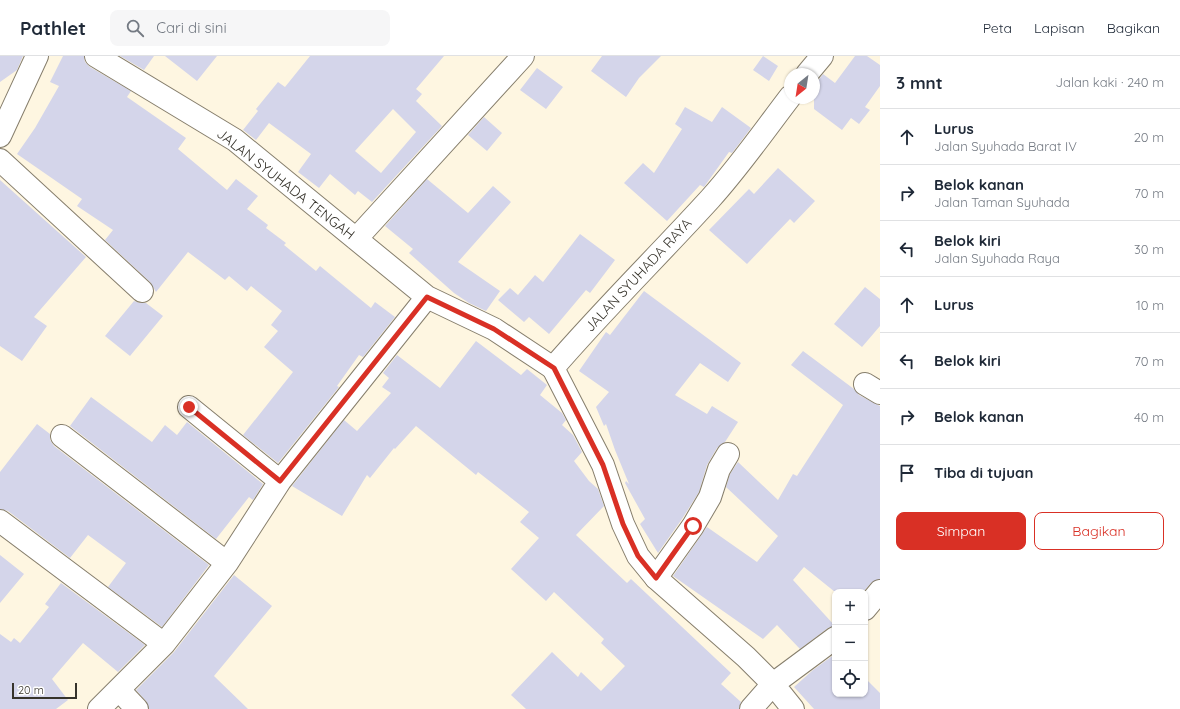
<!DOCTYPE html>
<html lang="id">
<head>
<meta charset="utf-8">
<style>
  body { margin:0; font-family:Quicksand,sans-serif; background:#f6f6f7; color:#1f2937 }
  .controls { position:absolute; right:12px; bottom:12px; display:grid; overflow:hidden; border-radius:8px; box-shadow:0 1px 3px #0004 }
  .controls button { width:36px; height:36px; display:grid; place-items:center; padding:0; border:0; border-bottom:1px solid #e0e1e3; background:#fff; color:#1f2937; font:20px sans-serif }
  .compass { position:absolute; left:784px; top:12px; width:36px; height:36px; border-radius:50%; background:#fff; box-shadow:0 1px 3px #0004; rotate:210deg }
  .scale { position:absolute; left:12px; bottom:10px; width:65px; box-sizing:border-box; padding-left:4px; border:2px solid #36332b; border-top:0; font-size:11px; line-height:14px; white-space:nowrap; color:#36332b; -webkit-text-stroke:3px #fff; paint-order:stroke }
  .stop { position:absolute; width:12px; height:12px; margin:-9px; border:3px solid #d93025; border-radius:50%; background:#fff }
  .stop.end { background:#d93025; border-color:#fff; box-shadow:0 1px 4px #0008 }
  .list { margin:0; padding:0; list-style:none }
  h2 { display:flex; justify-content:space-between; align-items:center; height:52px; margin:0; padding:0 16px; font-size:17px }
  h2 small { font-size:13px; font-weight:400; color:#747a83 }
  .list li { display:grid; grid-template-columns:26px 1fr auto; gap:12px; align-items:center; box-sizing:border-box; height:56px; padding:0 16px; border-top:1px solid #e0e1e3 }
  .list b { display:block; font-size:15px; white-space:nowrap }
  .list p { margin:0; font-size:13px; white-space:nowrap; color:#747a83 }
  .list em { font-size:13px; font-style:normal; color:#747a83 }
  .actions { display:flex; gap:8px; padding:12px 16px }
  .actions a { flex:1; padding:9px 0; border:1px solid #d93025; border-radius:8px; text-align:center; font-size:14px; color:#d93025 }
  .actions .main { background:#d93025; color:#fff }
  .icon { flex:none; width:22px; height:22px; fill:none; stroke:currentColor; stroke-width:2; stroke-linecap:round; stroke-linejoin:round }
  .map { position:relative; flex:none; width:880px; height:653px; overflow:hidden }
  header { display:flex; align-items:center; gap:24px; box-sizing:border-box; height:56px; padding:0 20px; background:#fff; border-bottom:1px solid #e0e1e3 }
  header strong { font-size:19px }
  nav { display:flex; gap:22px; margin-inline-start:auto; font-size:14px }
  .search { width:280px; height:36px; background:#f6f6f7; display:flex; align-items:center; gap:10px; box-sizing:border-box; padding:0 14px; border-radius:8px; color:#747a83; font-size:15px }
  main { display:flex }
  aside { flex:1; background:#fff }
  .map>svg:first-child { display:block }
  .building { fill:#d4d5ea; fill-rule:evenodd }
  .lines { fill:none; stroke-linecap:round; stroke-linejoin:round }
  .street-casing { stroke:#867e6c; stroke-width:24 }
  .secondary-casing { stroke:#867e6c; stroke-width:24 }
  .street { stroke:#fff; stroke-width:22 }
  .secondary { stroke:#fff; stroke-width:22 }
  .route { stroke:#d93025; stroke-width:5 }
  .labels { text-anchor:middle; dominant-baseline:central; stroke-width:4; stroke-linejoin:round; paint-order:stroke }
  .street-label { font-size:14px; fill:#36332b; stroke:#fff }
</style>
</head>
<body>
<header>
<strong>Pathlet</strong>
<div class="search"><svg class="icon" aria-label="search" viewBox="0 0 24 24"><circle cx="10" cy="10" r="6"/><path d="M15 15l6 6"/></svg>Cari di sini</div>
<nav><a>Peta</a><a>Lapisan</a><a>Bagikan</a></nav>
</header>
<main>
<div class="map">
<svg width="880" height="653" viewBox="0 0 880 653">
  <rect width="100%" height="100%" fill="#fef6e1"/>
  <path class="building" d="M 0,0 L 23,0 L 17,14 L 0,26 Z
    M 63,0 L 84,0 L 85,6 L 90,11 L 131,35 L 127,41 L 186,82 L 178,93 L 227,134 L 236,123 L 258,140 L 247,153 L 268,169 L 266,172 L 286,187 L 284,189 L 316,215 L 320,210 L 371,252 L 375,246 L 395,261 L 363,301 L 359,299 L 337,330 L 339,331 L 278,407 L 243,379 L 293,316 L 264,291 L 278,275 L 271,269 L 282,255 L 251,230 L 247,235 L 229,220 L 225,224 L 188,196 L 156,236 L 150,226 L 105,184 L 113,174 L 77,150 L 82,143 L 17,98 L 35,72 L 59,30 L 50,26 Z
    M 120,0 L 154,0 L 144,14 Z
    M 165,0 L 217,0 L 197,25 Z
    M 310,0 L 444,0 L 416,33 L 422,38 L 416,45 L 442,70 L 372,146 L 358,135 L 355,139 L 330,118 L 319,132 L 298,116 L 311,98 L 269,67 L 256,84 L 243,74 L 258,55 L 256,53 L 278,26 L 285,31 ZM 393,53 L 416,76 L 381,117 L 355,95 Z
    M 602,0 L 661,0 L 639,22 L 626,41 L 591,15 Z
    M 763,0 L 778,10 L 769,25 L 753,14 Z
    M 855,0 L 867,0 L 880,9 L 880,30 L 865,51 L 870,54 L 859,68 L 851,62 L 842,74 L 814,53 L 814,30 L 823,18 L 835,27 Z
    M 537,12 L 563,31 L 546,53 L 520,34 Z
    M 685,51 L 712,66 L 722,51 L 751,72 L 732,97 L 729,96 L 704,131 L 700,129 L 667,165 L 624,127 L 643,107 L 654,117 L 682,73 L 675,68 Z
    M 484,61 L 502,77 L 487,95 L 468,79 Z
    M 778,112 L 815,145 L 794,167 L 790,163 L 747,208 L 709,174 L 749,133 L 754,138 Z
    M 427,123 L 468,157 L 493,130 L 511,146 L 458,206 L 500,235 L 486,255 L 469,247 L 454,237 L 409,197 L 413,193 L 385,170 Z
    M 0,124 L 86,201 L 34,261 L 47,270 L 22,305 L 0,290 Z
    M 580,178 L 615,204 L 590,237 L 586,234 L 549,278 L 529,261 L 524,266 L 498,244 L 510,232 L 518,239 L 535,219 L 543,226 Z
    M 865,231 L 880,243 L 880,270 L 862,291 L 834,268 Z
    M 644,235 L 741,307 L 728,326 L 700,307 L 675,339 L 707,358 L 712,350 L 738,366 L 725,386 L 717,392 L 707,409 L 699,436 L 682,463 L 658,497 L 640,468 L 645,463 L 625,427 L 626,425 L 629,428 L 615,394 L 606,368 L 604,370 L 596,351 L 609,336 L 579,315 L 606,276 L 610,279 Z
    M 134,245 L 140,247 L 146,247 L 163,260 L 130,300 L 105,280 Z
    M 476,285 L 521,319 L 527,313 L 547,329 L 540,339 L 562,357 L 566,364 L 562,369 L 573,379 L 582,396 L 574,405 L 589,425 L 598,433 L 604,450 L 576,479 L 627,527 L 631,523 L 731,617 L 721,628 L 741,646 L 739,653 L 526,653 L 511,639 L 552,596 L 578,621 L 581,616 L 601,635 L 625,610 L 601,587 L 604,583 L 554,536 L 546,545 L 511,513 L 539,482 L 520,466 L 529,456 L 478,416 L 476,419 L 416,370 L 395,393 L 394,392 L 370,422 L 367,419 L 342,460 L 292,430 L 344,364 L 357,375 L 391,337 L 382,331 L 389,322 L 383,317 L 397,299 L 440,332 Z
    M 803,295 L 854,333 L 859,339 L 880,350 L 880,523 L 871,527 L 863,536 L 835,536 L 804,511 L 793,524 L 835,570 L 828,572 L 800,593 L 777,569 L 763,583 L 673,520 L 707,471 L 757,506 L 778,480 L 726,431 L 730,418 L 738,406 L 778,444 L 793,418 L 797,420 L 843,349 L 791,309 Z
    M 91,341 L 152,386 L 165,369 L 177,379 L 187,366 L 263,428 L 253,444 L 249,441 L 216,483 L 70,370 Z
    M 37,368 L 50,378 L 50,384 L 54,390 L 209,509 L 162,571 L 108,531 L 126,507 L 88,479 L 70,502 L 8,455 L 0,453 L 0,416 Z
    M 0,499 L 24,518 L 0,547 Z
    M 234,519 L 272,550 L 214,620 L 248,653 L 149,653 L 146,645 L 136,634 L 174,596 Z
    M 61,527 L 145,589 L 118,616 L 83,587 L 52,623 L 68,644 L 56,653 L 0,653 L 0,578 L 11,586 L 14,582 L 20,587 L 49,551 L 45,548 Z
    M 835,598 L 835,638 L 865,638 L 865,622 L 880,637 L 880,653 L 814,653 L 794,631 L 813,614 Z"/>
  <g class="lines">
    <defs>
      <path id="street" d="M 96,0 L 235,84 L 427,241
        M 0,80 L 37,0
        M 0,104 L 142,235
        M 356,183 L 523,0
        M 865,328 L 880,337
        M 189,351 L 280,425
        M 62,380 L 227,507
        M 0,465 L 164,588
        M 656,522 L 693,470 L 710,441 L 719,413 L 728,398
        M 865,553 L 880,535
        M 119,634 L 137,653
        M 99,653 L 164,588 L 227,507 L 280,425 L 427,241 L 494,273 L 553,312
        M 793,653 L 773,628 L 835,582"/>
      <path id="secondary" d="M 807,18 L 822,0
        M 751,653 L 773,628 L 746,601 L 656,522 L 638,500 L 623,468 L 603,409 L 553,312 C 603,254 658,200 710,143 C 739,111 764,75 790,41"/>
    </defs>
    <use href="#street" class="street-casing"/>
    <use href="#secondary" class="secondary-casing"/>
    <use href="#street" class="street"/>
    <use href="#secondary" class="secondary"/>
  </g>
  <g class="lines">
    <path class="route" d="M 189,351 L 280,425 L 427,241 L 494,273 L 554,312 L 603,409 L 623,468 L 638,500 L 656,522 L 693,470"/>
  </g>
  <g class="labels">
    <g class="street-label">
      <text transform="translate(286 128) rotate(38)">JALAN SYUHADA TENGAH</text>
      <text transform="translate(638 219) rotate(-47)">JALAN SYUHADA RAYA</text>
    </g>
  </g>
</svg>
<div class="controls">
<button>+</button>
<button>−</button>
<button><svg class="icon" aria-label="locate" viewBox="0 0 24 24"><circle cx="12" cy="12" r="6"/><path d="M12 2v4M12 18v4M2 12h4M18 12h4"/></svg></button>
</div>
<svg class="compass" viewBox="-18 -18 36 36"><path d="M0-13l5 13h-10z" fill="#e53935"/><path d="M0 13l5-13h-10z" fill="#747a83"/></svg>
<div class="scale">20 m</div>
<div class="stop" style="left:693px;top:470px"></div>
<div class="stop end" style="left:189px;top:351px"></div>
</div>
<aside>
<h2>3 mnt<small>Jalan kaki · 240 m</small></h2>
<ul class="list">
<li><svg class="icon" aria-label="ahead" viewBox="0 0 24 24"><path d="M12 20V5M6 11l6-6 6 6"/></svg><div><b>Lurus</b><p>Jalan Syuhada Barat IV</p></div><em>20 m</em></li>
<li><svg class="icon" aria-label="right" viewBox="0 0 24 24"><path d="M7 20v-9h11M14 6l5 5-5 5"/></svg><div><b>Belok kanan</b><p>Jalan Taman Syuhada</p></div><em>70 m</em></li>
<li><svg class="icon" aria-label="left" viewBox="0 0 24 24"><path d="M17 20v-9H6M10 6l-5 5 5 5"/></svg><div><b>Belok kiri</b><p>Jalan Syuhada Raya</p></div><em>30 m</em></li>
<li><svg class="icon" aria-label="ahead" viewBox="0 0 24 24"><path d="M12 20V5M6 11l6-6 6 6"/></svg><div><b>Lurus</b></div><em>10 m</em></li>
<li><svg class="icon" aria-label="left" viewBox="0 0 24 24"><path d="M17 20v-9H6M10 6l-5 5 5 5"/></svg><div><b>Belok kiri</b></div><em>70 m</em></li>
<li><svg class="icon" aria-label="right" viewBox="0 0 24 24"><path d="M7 20v-9h11M14 6l5 5-5 5"/></svg><div><b>Belok kanan</b></div><em>40 m</em></li>
<li><svg class="icon" aria-label="arrive" viewBox="0 0 24 24"><path d="M6 21V4h12l-3 4 3 4H6"/></svg><div><b>Tiba di tujuan</b></div></li>
</ul>
<div class="actions"><a class="main">Simpan</a><a>Bagikan</a></div>
</aside>
</main>
</body>
</html>
